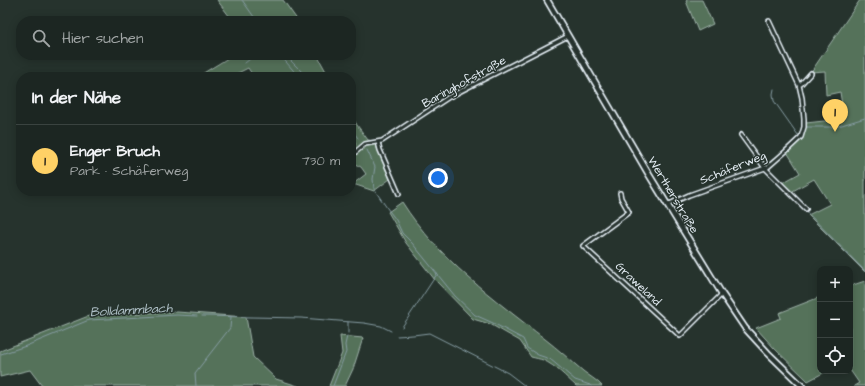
<!DOCTYPE html>
<html lang="de">
<head>
<meta charset="utf-8">
<style>
  body { margin:0; font-family:"Architects Daughter",sans-serif; background:#29322f; color:#f1f3f6 }
  .controls { position:absolute; right:12px; bottom:12px; display:grid; overflow:hidden; border-radius:8px; box-shadow:0 2px 10px #0003 }
  .controls button { width:36px; height:36px; display:grid; place-items:center; padding:0; border:0; border-bottom:1px solid #3a4340; background:#1c2622; color:#f1f3f6; font:20px sans-serif }
  .you { position:absolute; left:438px; top:178px; width:14px; height:14px; margin:-10px; border:3px solid #fff; border-radius:50%; background:#1a73e8; box-shadow:0 0 0 6px #1a73e833 }
  .badge { display:grid; place-items:center; width:26px; height:26px; border-radius:50%; background:#ffd166; color:#111; font-size:13px; font-weight:700 }
  .pin { position:absolute; translate:-50% -33px; filter:drop-shadow(0 1px 2px #0008) }
  .pin::after { content:''; position:absolute; top:21px; width:14px; height:12px; background:inherit; clip-path:polygon(0 0,100% 0,50% 100%) }
  .list { margin:0; padding:0; list-style:none }
  h2 { display:flex; justify-content:space-between; align-items:center; height:52px; margin:0; padding:0 16px; font-size:17px }
  h2 small { font-size:13px; font-weight:400; color:#a0a5a5 }
  .list li { display:grid; grid-template-columns:26px 1fr auto; gap:12px; align-items:center; box-sizing:border-box; height:72px; padding:0 16px; border-top:1px solid #3a4340 }
  .list b { display:block; font-size:15px; white-space:nowrap }
  .list p { margin:0; font-size:13px; white-space:nowrap; color:#a0a5a5 }
  .list em { font-size:13px; font-style:normal; color:#a0a5a5 }
  .icon { flex:none; width:22px; height:22px; fill:none; stroke:currentColor; stroke-width:2; stroke-linecap:round; stroke-linejoin:round }
  .map { position:relative; flex:none; width:865px; height:386px; overflow:hidden }
  .search { position:absolute; background:#1c2622; box-shadow:0 2px 10px #0003; left:16px; top:16px; width:340px; height:44px; display:flex; align-items:center; gap:10px; box-sizing:border-box; padding:0 14px; border-radius:16px; color:#a0a5a5; font-size:15px }
  .panel { position:absolute; background:#1c2622; box-shadow:0 2px 10px #0003; left:16px; top:72px; width:340px; height:124px; border-radius:16px }
  .map>svg:first-child { display:block }
  .green { fill:#55725a; stroke:#9eb2a9 }
  .lines { fill:none; stroke-linecap:round; stroke-linejoin:round }
  .stream { stroke:#879da4; stroke-width:1 }
  .minor-casing { stroke:#e8f1f8; stroke-width:6 }
  .secondary-casing { stroke:#e8f1f8; stroke-width:8 }
  .minor { stroke:#26332d; stroke-width:3 }
  .secondary { stroke:#26332d; stroke-width:4.5 }
  .labels { text-anchor:middle; dominant-baseline:central; stroke-width:3; stroke-linejoin:round; paint-order:stroke }
  .street-label { font-size:12px; fill:#e8f1f8; stroke:#26332d }
  .water-label { font-size:13px; font-style:italic; fill:#afc0c7; stroke:#26332d }
</style>
</head>
<body>
<div class="map">
<svg width="865" height="386" viewBox="0 0 865 386">
  <rect width="100%" height="100%" fill="#26332d"/>
  <filter id="ink" filterUnits="userSpaceOnUse"><feTurbulence type="fractalNoise" baseFrequency=".025" numOctaves="2"/><feDisplacementMap in="SourceGraphic" scale="8" xChannelSelector="R" yChannelSelector="G"/><feConvolveMatrix kernelMatrix="1 2 1 2 8 2 1 2 1" color-interpolation-filters="sRGB"/></filter>
  <g filter="url(#ink)">
    <path class="green" d="M 217,0 L 283,0 L 298,21 L 233,21 Z
      M 687,0 L 702,0 L 713,24 L 698,31 L 686,1 Z
      M 860,0 L 865,0 L 865,272 L 808,215 L 830,204 L 814,179 L 791,192 L 782,183 L 800,173 L 787,152 L 803,138 L 806,123 L 833,120 L 844,118 L 840,92 L 826,95 L 825,71 L 811,72 Z
      M 233,55 L 317,55 L 329,77 L 254,77 L 248,68 L 230,77 L 197,77 Z
      M 351,115 L 357,125 L 368,140 L 374,141 L 390,179 L 374,191 L 353,184 L 366,174 L 361,167 L 351,162 L 351,150 L 356,144 L 351,138 Z
      M 402,202 C 438,259 494,299 545,339 C 558,349 570,360 583,371 C 589,376 597,380 602,386 L 576,386 C 566,377 556,366 543,360 C 540,359 535,358 531,357 L 520,341 L 490,324 L 473,319 L 435,280 L 406,243 L 388,212 Z
      M 865,281 L 865,386 L 854,386 L 859,383 L 850,370 L 850,286 Z
      M 820,297 L 820,371 L 827,371 L 808,381 L 774,348 L 756,328 L 781,318 L 779,313 Z
      M 177,312 L 246,317 L 253,357 L 276,379 L 298,386 L 42,386 L 30,370 L 0,377 L 0,351 L 86,317 L 92,315 Z
      M 340,336 L 363,338 L 353,369 L 345,386 L 329,386 L 342,353 Z"/>
    <g class="lines">
      <path class="stream" d="M 242,0 L 257,21
        M 280,55 L 299,77
        M 285,55 L 307,77
        M 245,63 L 255,55
        M 774,89 L 773,94 L 774,101 L 798,135
        M 805,127 L 835,127 L 865,118
        M 351,129 L 358,138
        M 367,150 L 375,167 L 373,179 L 374,189 L 387,208 L 396,220 L 402,233 L 412,243 L 455,296 L 475,315 L 493,323 L 523,339 L 527,348 L 538,355 L 550,359 L 575,380 L 590,385 L 591,386
        M 771,176 L 865,271
        M 202,316 L 301,318 L 364,323 L 381,326 L 391,331
        M 348,322 L 348,333
        M 402,327 L 437,274
        M 397,336 L 413,335 L 429,333 L 508,373 L 525,386
        M 1,354 L 26,346 L 89,320 L 177,315 L 197,316
        M 196,386 L 195,373 L 230,328 L 231,317
        M 333,386 L 346,352 L 345,345 L 347,336"/>
      <defs>
        <path id="minor" d="M 799,85 L 801,84 L 811,73
          M 741,135 L 765,168 L 806,209
          M 378,142 L 380,150 L 399,194
          M 351,156 L 365,144 L 382,141 L 449,97 L 568,36
          M 620,193 L 621,198 L 629,212 L 583,246 L 680,336 L 722,294
          M 667,205 L 689,195 L 768,167 L 785,152 L 801,137 L 804,127 L 804,119 L 802,98 L 799,85 L 769,21"/>
        <path id="secondary" d="M 547,0 L 648,173 L 722,294 L 745,328 L 768,353 L 802,386"/>
      </defs>
      <use href="#minor" class="minor-casing"/>
      <use href="#secondary" class="secondary-casing"/>
      <use href="#minor" class="minor"/>
      <use href="#secondary" class="secondary"/>
    </g>
  </g>
  <g class="labels">
    <g class="street-label">
      <text transform="translate(464 82) rotate(-29)">Baringhofstraße</text>
      <text transform="translate(733 168) rotate(-22)">Schäferweg</text>
      <text transform="translate(673 195) rotate(59)">Wertherstraße</text>
      <text transform="translate(638 284) rotate(43)">Graweland</text>
    </g>
    <g class="water-label">
      <text transform="translate(131 310) rotate(-3)">Bolldammbach</text>
    </g>
  </g>
</svg>
<div class="controls">
<button>+</button>
<button>−</button>
<button><svg class="icon" aria-label="locate" viewBox="0 0 24 24"><circle cx="12" cy="12" r="6"/><path d="M12 2v4M12 18v4M2 12h4M18 12h4"/></svg></button>
</div>
<div class="you"></div>
<div class="pin badge" style="left:835px;top:132px">1</div>
<div class="search"><svg class="icon" aria-label="search" viewBox="0 0 24 24"><circle cx="10" cy="10" r="6"/><path d="M15 15l6 6"/></svg>Hier suchen</div>
<section class="panel">
<h2>In der Nähe<small></small></h2>
<ul class="list">
<li><span class="badge">1</span><div><b>Enger Bruch</b><p>Park · Schäferweg</p></div><em>730 m</em></li>
</ul>
</section>
</div>
</body>
</html>
